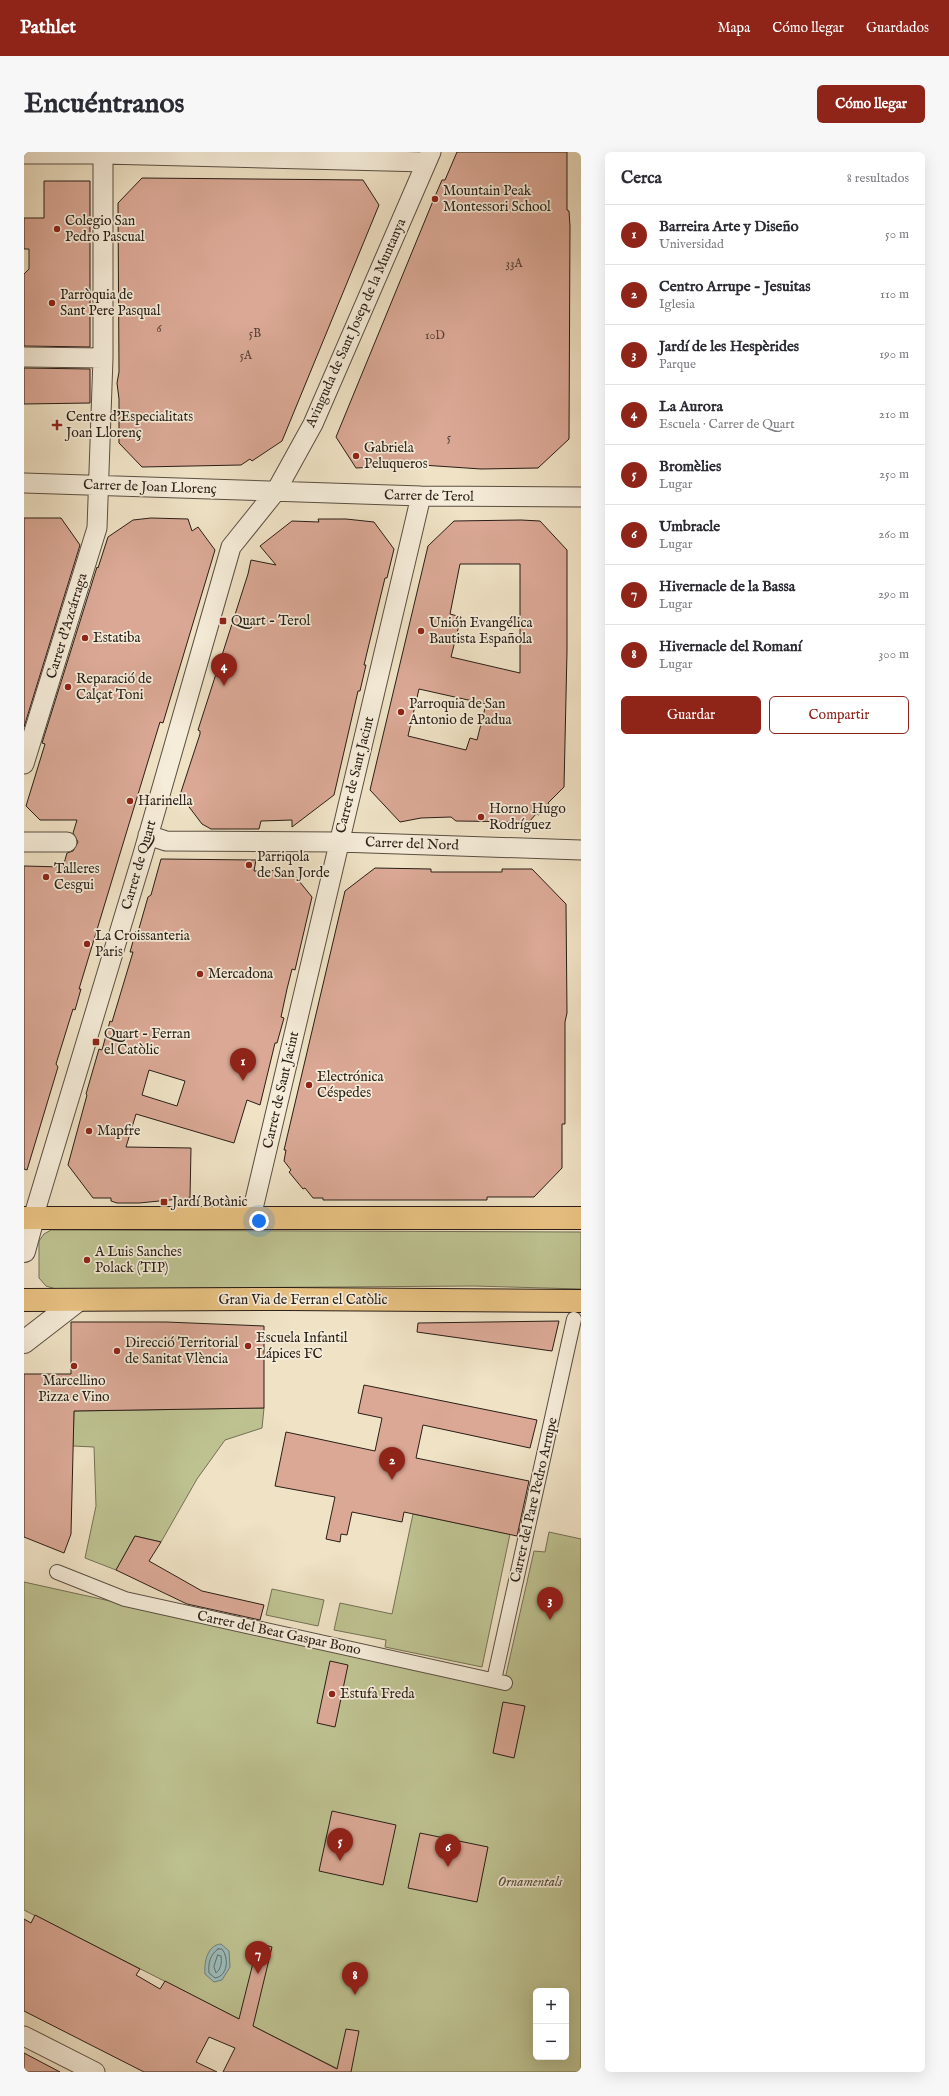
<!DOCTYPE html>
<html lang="es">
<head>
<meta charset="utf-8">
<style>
  body { margin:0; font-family:"IM FELL English",serif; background:#f7f7f7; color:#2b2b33 }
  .controls { position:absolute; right:12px; bottom:12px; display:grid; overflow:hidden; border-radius:6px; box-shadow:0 4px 16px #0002 }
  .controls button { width:36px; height:36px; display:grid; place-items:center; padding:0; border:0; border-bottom:1px solid #e1e1e2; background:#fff; color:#2b2b33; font:20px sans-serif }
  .you { position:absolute; left:235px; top:1069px; width:14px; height:14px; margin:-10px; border:3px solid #fff; border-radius:50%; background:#1a73e8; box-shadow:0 0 0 6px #1a73e833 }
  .badge { display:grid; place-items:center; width:26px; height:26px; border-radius:50%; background:#8f2418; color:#fff; font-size:13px; font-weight:700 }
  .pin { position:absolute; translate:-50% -33px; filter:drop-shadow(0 1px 2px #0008) }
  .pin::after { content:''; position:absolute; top:21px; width:14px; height:12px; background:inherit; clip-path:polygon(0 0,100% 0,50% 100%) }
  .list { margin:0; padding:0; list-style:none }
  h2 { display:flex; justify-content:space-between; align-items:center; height:52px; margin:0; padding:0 16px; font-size:17px }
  h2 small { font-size:13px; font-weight:400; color:#7c7c81 }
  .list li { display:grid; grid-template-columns:26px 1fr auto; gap:12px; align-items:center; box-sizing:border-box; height:60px; padding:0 16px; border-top:1px solid #e1e1e2 }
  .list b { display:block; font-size:15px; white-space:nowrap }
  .list p { margin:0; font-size:13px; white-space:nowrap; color:#7c7c81 }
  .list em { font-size:13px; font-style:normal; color:#7c7c81 }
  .actions { display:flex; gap:8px; padding:12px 16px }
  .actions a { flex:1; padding:9px 0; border:1px solid #8f2418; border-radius:6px; text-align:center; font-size:14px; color:#8f2418 }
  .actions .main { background:#8f2418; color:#fff }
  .map { position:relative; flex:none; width:557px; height:1920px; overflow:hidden; border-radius:6px }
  header { display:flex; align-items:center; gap:24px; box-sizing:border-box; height:56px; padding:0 20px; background:#8f2418; color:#fff }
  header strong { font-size:19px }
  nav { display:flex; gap:22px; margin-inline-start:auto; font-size:14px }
  .intro { display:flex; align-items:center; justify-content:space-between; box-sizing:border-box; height:96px; padding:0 24px }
  h1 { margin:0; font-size:28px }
  .button { padding:10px 18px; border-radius:6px; background:#8f2418; color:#fff; font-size:14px; font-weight:700 }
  main { display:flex; gap:24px; padding:0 24px }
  aside { flex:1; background:#fff; border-radius:6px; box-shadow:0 4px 16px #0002 }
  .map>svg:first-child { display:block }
  .green { fill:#bec291; stroke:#747054; fill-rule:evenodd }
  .water { fill:#9cbcbb; stroke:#6e7d79 }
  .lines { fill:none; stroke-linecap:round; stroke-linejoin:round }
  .shore { stroke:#626d68; stroke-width:1 }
  .building { fill:#daa895; stroke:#291e16; fill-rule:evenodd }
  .pedestrian-casing { stroke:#5a4f42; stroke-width:16 }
  .minor-casing { stroke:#5a4f42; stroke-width:21 }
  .tertiary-casing { stroke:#5a4f42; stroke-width:24 }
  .primary-casing { stroke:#291e16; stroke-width:24 }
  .pedestrian { stroke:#f5ecd9; stroke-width:14 }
  .minor { stroke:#f5ecd9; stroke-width:19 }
  .tertiary { stroke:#f5ecd9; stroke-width:22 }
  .primary { stroke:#e8c182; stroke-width:22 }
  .poi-dot { fill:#8f2418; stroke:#f5ecd9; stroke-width:1.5 }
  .labels { text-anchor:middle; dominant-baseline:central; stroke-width:3.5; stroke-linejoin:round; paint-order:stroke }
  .number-label { font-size:12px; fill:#554036 }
  .poi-label { font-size:14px; fill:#291e16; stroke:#f5ecd9; text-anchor:start }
  .street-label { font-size:14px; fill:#291e16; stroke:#f5ecd9 }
  .park-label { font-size:14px; font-style:italic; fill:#564f3b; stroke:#f5ecd9 }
</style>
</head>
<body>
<header>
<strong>Pathlet</strong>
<nav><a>Mapa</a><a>Cómo llegar</a><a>Guardados</a></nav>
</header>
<div class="intro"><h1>Encuéntranos</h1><a class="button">Cómo llegar</a></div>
<main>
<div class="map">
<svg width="557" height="1920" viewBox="0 0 557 1920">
  <rect width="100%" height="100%" fill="#efe2c5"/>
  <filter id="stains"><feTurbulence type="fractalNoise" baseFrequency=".005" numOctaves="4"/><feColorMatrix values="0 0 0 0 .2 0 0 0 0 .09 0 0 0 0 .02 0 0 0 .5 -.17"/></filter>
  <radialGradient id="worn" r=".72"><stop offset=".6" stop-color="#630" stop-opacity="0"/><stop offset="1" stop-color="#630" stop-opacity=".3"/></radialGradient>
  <path class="green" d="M 27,1078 L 557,1080 L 557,1137 L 450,1134 L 32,1137 L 22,1134 L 15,1126 L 15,1089 L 20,1082 Z
    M 240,1256 L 238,1276 L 201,1288 L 173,1327 L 137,1390 L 111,1384 L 92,1418 L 61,1406 L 72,1354 L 70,1295 L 49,1294 L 50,1259 Z
    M 389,1362 L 486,1382 L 458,1515 L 361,1495 L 362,1488 L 310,1478 L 316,1451 L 368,1462 Z
    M 525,1380 L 557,1387 L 557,1920 L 320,1920 L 0,1758 L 0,1430 L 479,1536 L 510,1399 L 521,1400 ZM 512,1839 L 542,1839 L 542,1905 L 512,1905 Z
    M 248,1437 L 300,1448 L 294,1474 L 242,1463 Z"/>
  <path class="water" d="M 197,1792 L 205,1799 L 206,1815 L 198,1828 L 190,1830 L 181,1822 C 180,1811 183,1793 197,1792 Z"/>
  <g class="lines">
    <path class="shore" d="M 194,1797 L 198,1797 C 205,1806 204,1824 191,1826 L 185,1821 C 184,1811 186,1803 194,1797 Z
      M 194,1803 L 197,1804 C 198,1810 197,1817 192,1821 L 190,1815 Z"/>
  </g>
  <path class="building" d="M 433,0 L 543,0 L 543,58 L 545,59 L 546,74 L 545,287 L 514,316 L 457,317 L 398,313 L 332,316 L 312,285 L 409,49 L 418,28 L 421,28 Z
    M 118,26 L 339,28 L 355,53 L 258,289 L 228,309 L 226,307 L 217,313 L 118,315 L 95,291 L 95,247 L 93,231 L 95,220 L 94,51 Z
    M 20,29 L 66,29 L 66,195 L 0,194 L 0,122 L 5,117 L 5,97 L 0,97 L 0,66 L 20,66 Z
    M 0,216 L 66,217 L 66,251 L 0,252 Z
    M 0,366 L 37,366 L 56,393 L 0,575 Z
    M 127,366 L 164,367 L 168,379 L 174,375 L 191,398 L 139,571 L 136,570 L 125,606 L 55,837 L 57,837 L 51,858 L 49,857 L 32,912 L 34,915 L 3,1018 L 0,1017 L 0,714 L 39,715 L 43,701 L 49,699 L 54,690 L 49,681 L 53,668 L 16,668 L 2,654 L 21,592 L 18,591 L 73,415 L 74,416 L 84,385 L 109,368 Z
    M 294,367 L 322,367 L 350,370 L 370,397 L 363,426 L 361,426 L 340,513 L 342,513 L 336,539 L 334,539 L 310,643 L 268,675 L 268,668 L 237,669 L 235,677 L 187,677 L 178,672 L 156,643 L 176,582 L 176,579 L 174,578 L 224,422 L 227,408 L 252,413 L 236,394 L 268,369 L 295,370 Z
    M 497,368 L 516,369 L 543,398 L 543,499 L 540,635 L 524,651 L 525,653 L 515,663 L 512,662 L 505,670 L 432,669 L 427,665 L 397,666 L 376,670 L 346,638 L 404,394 L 430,369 ZM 436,412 L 496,412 L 496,521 L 427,505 L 437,465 L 426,462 ZM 395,537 L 462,552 L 453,588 L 446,586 L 442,598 L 384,584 Z
    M 137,707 L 232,708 L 230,719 L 266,718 L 288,745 L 271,818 L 268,817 L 263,837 L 257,865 L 260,866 L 253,891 L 251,891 L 236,953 L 223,948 L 210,991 L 112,962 L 102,995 L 167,996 L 166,1046 L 115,1051 L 93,1051 L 87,1049 L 87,1046 L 69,1046 L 44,1013 L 63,943 L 62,942 L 75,897 L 78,898 L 86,869 L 88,870 L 109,800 L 106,800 L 112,779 L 114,780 L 124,745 L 127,743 ZM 125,918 L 161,929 L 153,954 L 118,943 Z
    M 351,716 L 407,717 L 407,720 L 478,720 L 478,717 L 508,717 L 542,752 L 543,861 L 541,870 L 541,972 L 538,972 L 538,1016 L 510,1045 L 463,1045 L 463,1048 L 299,1048 L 299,1046 L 289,1046 L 281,1036 L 279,1037 L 265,1020 L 267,1018 L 260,1009 L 262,998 L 260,998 L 321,739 Z
    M 535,1169 L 528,1199 L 393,1180 L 394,1171 Z
    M 47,1170 L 142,1170 L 240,1174 L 240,1256 L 50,1259 L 47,1382 L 40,1401 L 0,1385 L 0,1222 L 47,1222 Z
    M 340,1233 L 513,1268 L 506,1296 L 399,1273 L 392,1306 L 505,1329 L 493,1384 L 380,1360 L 378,1370 L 328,1360 L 323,1383 L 317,1382 L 316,1390 L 302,1387 L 311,1345 L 251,1334 L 262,1280 L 351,1299 L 358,1266 L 334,1261 Z
    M 111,1384 L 137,1390 L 125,1409 L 178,1439 L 240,1453 L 236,1468 L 163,1452 L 92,1418 Z
    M 306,1509 L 324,1513 L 311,1575 L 293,1571 Z
    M 479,1550 L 501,1554 L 490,1606 L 469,1601 Z
    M 308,1659 L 372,1673 L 359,1733 L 295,1719 Z
    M 396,1681 L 464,1695 L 453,1750 L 384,1736 Z
    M 11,1763 L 116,1817 L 112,1823 L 136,1837 L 141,1829 L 215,1867 L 234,1791 L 248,1795 L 229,1874 L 313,1917 L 322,1877 L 335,1879 L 327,1920 L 199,1920 L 211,1896 L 185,1885 L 172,1910 L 193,1920 L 120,1920 L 0,1859 L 0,1767 L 7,1771 Z
    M 0,1901 L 36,1920 L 0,1920 Z"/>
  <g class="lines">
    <defs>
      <path id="pedestrian" d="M 33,1420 L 101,1447 L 481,1531
        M 470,1528 L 550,1167"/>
      <path id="minor" d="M 0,2 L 79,2 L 402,10
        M 0,205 L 79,206
        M 0,331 L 397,344 L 557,345
        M 0,612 L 73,376 L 79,206 L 79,0
        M 124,683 L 142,689 L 315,690 L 557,698
        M 0,690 L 43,690
        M 227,1065 L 397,344
        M 9,1066 L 119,702 L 207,395 L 252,339 L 289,272 L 407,0
        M 0,1884 L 71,1920"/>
      <path id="tertiary" d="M 0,1099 L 9,1066
        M 0,1190 L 53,1149"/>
      <path id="primary" d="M 0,1066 L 557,1066
        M 0,1148 L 261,1147 L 557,1149"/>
    </defs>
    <use href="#pedestrian" class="pedestrian-casing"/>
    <use href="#minor" class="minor-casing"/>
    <use href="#tertiary" class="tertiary-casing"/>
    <use href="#primary" class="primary-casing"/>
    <use href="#pedestrian" class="pedestrian"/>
    <use href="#minor" class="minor"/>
    <use href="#tertiary" class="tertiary"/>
    <use href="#primary" class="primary"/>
  </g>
  <g class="poi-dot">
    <circle cx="411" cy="47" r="4"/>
    <circle cx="33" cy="77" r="4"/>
    <circle cx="28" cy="151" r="4"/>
    <path d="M31 267h4v4h4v4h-4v4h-4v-4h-4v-4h4z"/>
    <circle cx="332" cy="304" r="4"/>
    <rect x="195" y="465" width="8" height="8" rx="2"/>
    <circle cx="397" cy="479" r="4"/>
    <circle cx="61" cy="486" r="4"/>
    <circle cx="44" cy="535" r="4"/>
    <circle cx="377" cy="560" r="4"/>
    <circle cx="106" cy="649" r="4"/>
    <circle cx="457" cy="665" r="4"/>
    <circle cx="225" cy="713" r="4"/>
    <circle cx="22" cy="725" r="4"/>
    <circle cx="63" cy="792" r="4"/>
    <circle cx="176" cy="822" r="4"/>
    <rect x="68" y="886" width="8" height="8" rx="2"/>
    <circle cx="285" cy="933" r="4"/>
    <circle cx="65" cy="979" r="4"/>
    <rect x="136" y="1046" width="8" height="8" rx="2"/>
    <circle cx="63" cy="1108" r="4"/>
    <circle cx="224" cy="1194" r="4"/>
    <circle cx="93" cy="1199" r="4"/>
    <circle cx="50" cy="1214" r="4"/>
    <circle cx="308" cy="1542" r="4"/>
  </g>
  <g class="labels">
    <g class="number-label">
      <text x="490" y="111">33A</text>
      <text x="135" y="176">6</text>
      <text x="231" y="181">5B</text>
      <text x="411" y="183">10D</text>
      <text x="222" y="203">5A</text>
      <text x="425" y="285">5</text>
    </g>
    <g class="poi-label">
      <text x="419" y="39">Mountain Peak<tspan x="419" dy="16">Montessori School</tspan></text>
      <text x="41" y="69">Colegio San<tspan x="41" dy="16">Pedro Pascual</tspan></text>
      <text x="36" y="143">Parròquia de<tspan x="36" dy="16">Sant Pere Pasqual</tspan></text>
      <text x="42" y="265">Centre d'Especialitats<tspan x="42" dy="16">Joan Llorenç</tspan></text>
      <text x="340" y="296">Gabriela<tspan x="340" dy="16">Peluqueros</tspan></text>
      <text x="207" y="469">Quart - Terol</text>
      <text x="405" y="471">Unión Evangélica<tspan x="405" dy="16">Bautista Española</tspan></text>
      <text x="69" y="486">Estatiba</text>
      <text x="52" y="527">Reparació de<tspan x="52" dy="16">Calçat Toni</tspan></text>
      <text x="385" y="552">Parroquia de San<tspan x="385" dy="16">Antonio de Padua</tspan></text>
      <text x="114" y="649">Harinella</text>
      <text x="465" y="657">Horno Hugo<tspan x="465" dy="16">Rodríguez</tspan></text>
      <text x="233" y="705">Parriqola<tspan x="233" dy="16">de San Jorde</tspan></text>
      <text x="30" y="717">Talleres<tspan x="30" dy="16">Cesgui</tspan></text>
      <text x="71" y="784">La Croissanteria<tspan x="71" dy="16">Paris</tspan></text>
      <text x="184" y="822">Mercadona</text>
      <text x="80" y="882">Quart - Ferran<tspan x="80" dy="16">el Catòlic</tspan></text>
      <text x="293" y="925">Electrónica<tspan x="293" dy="16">Céspedes</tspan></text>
      <text x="73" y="979">Mapfre</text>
      <text x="148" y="1050">Jardí Botànic</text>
      <text x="71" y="1100">A Luis Sanches<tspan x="71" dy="16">Polack (TIP)</tspan></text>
      <text x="232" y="1186">Escuela Infantil<tspan x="232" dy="16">Lápices FC</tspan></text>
      <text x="101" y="1191">Direcció Territorial<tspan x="101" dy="16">de Sanitat Vlència</tspan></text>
      <text x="50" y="1229" text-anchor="middle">Marcellino<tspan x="50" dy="16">Pizza e Vino</tspan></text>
      <text x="316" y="1542">Estufa Freda</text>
    </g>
    <g class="street-label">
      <text transform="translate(332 171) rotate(-66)">Avinguda de Sant Josep de la Muntanya</text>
      <text transform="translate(126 335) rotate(2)">Carrer de Joan Llorenç</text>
      <text transform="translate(405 344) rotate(1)">Carrer de Terol</text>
      <text transform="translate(43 474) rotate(-73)">Carrer d'Azcárraga</text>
      <text transform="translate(331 623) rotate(-76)">Carrer de Sant Jacint</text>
      <text transform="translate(388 692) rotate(2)">Carrer del Nord</text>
      <text transform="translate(115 713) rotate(-74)">Carrer de Quart</text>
      <text transform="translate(257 938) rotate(-77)">Carrer de Sant Jacint</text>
      <text x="279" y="1148">Gran Via de Ferran el Catòlic</text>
      <text transform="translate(510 1348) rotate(-77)">Carrer del Pare Pedro Arrupe</text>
      <text transform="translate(255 1481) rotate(12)">Carrer del Beat Gaspar Bono</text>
    </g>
    <g class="park-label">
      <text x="506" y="1730">Ornamentals</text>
    </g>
  </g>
  <rect width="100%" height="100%" filter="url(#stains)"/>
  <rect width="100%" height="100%" fill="url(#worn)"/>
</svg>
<div class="controls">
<button>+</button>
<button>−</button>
</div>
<div class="you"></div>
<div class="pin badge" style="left:219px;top:929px">1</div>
<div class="pin badge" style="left:368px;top:1328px">2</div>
<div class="pin badge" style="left:526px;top:1468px">3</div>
<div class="pin badge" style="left:200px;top:534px">4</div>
<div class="pin badge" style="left:316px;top:1709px">5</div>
<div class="pin badge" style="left:424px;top:1715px">6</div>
<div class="pin badge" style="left:234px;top:1822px">7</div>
<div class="pin badge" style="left:331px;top:1843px">8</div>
</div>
<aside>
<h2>Cerca<small>8 resultados</small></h2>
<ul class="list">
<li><span class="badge">1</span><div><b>Barreira Arte y Diseño</b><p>Universidad</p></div><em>50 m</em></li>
<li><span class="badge">2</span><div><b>Centro Arrupe - Jesuitas</b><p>Iglesia</p></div><em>110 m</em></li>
<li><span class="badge">3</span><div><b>Jardí de les Hespèrides</b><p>Parque</p></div><em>190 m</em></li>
<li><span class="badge">4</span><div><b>La Aurora</b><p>Escuela · Carrer de Quart</p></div><em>210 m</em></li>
<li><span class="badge">5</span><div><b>Bromèlies</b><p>Lugar</p></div><em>250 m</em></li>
<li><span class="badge">6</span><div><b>Umbracle</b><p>Lugar</p></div><em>260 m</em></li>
<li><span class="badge">7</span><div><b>Hivernacle de la Bassa</b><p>Lugar</p></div><em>290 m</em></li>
<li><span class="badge">8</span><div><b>Hivernacle del Romaní</b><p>Lugar</p></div><em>300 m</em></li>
</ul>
<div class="actions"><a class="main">Guardar</a><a>Compartir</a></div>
</aside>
</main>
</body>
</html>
